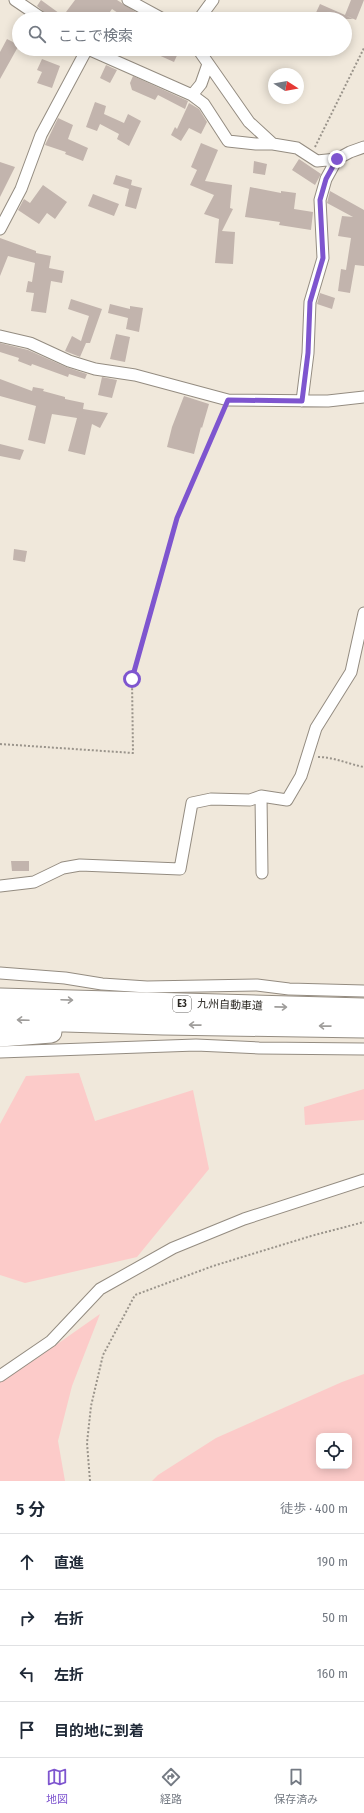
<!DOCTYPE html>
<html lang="ja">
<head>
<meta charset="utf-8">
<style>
  body { margin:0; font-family:"Fira Sans Condensed","Noto Sans JP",sans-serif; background:#f2f2f3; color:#1f2937 }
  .controls { position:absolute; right:12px; bottom:12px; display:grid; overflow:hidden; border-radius:8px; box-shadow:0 2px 10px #0003 }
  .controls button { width:36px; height:36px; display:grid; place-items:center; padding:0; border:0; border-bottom:1px solid #e0e1e3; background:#fff; color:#1f2937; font:20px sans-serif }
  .compass { position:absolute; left:268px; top:68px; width:36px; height:36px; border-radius:50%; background:#fff; box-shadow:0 2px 10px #0003; rotate:101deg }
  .stop { position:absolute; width:12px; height:12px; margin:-9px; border:3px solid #7e55cf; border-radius:50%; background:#fff }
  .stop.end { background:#7e55cf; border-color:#fff; box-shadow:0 1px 4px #0008 }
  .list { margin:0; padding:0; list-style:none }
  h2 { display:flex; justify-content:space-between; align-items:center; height:52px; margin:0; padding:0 16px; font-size:17px }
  h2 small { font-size:13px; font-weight:400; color:#747a83 }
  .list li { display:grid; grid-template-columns:26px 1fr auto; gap:12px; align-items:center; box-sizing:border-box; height:56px; padding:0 16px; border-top:1px solid #e0e1e3 }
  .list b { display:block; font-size:15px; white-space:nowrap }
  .list em { font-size:13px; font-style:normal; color:#747a83 }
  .icon { flex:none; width:22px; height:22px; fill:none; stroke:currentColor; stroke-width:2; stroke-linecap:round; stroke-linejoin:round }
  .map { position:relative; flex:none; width:364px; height:1481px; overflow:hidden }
  .search { position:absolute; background:#fff; box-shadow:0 2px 10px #0003; left:12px; right:12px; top:12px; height:44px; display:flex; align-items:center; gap:10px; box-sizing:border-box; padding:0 14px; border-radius:22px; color:#747a83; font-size:15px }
  .sheet { height:276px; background:#fff }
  nav { display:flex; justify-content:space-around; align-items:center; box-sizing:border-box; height:56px; border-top:1px solid #e0e1e3; background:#fff; font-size:11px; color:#747a83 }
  nav a { display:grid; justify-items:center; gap:2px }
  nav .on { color:#7e55cf }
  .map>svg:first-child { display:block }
  .green { fill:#fccbc9; fill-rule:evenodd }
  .building { fill:#c2b4ad }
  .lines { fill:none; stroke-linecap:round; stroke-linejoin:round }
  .minor-casing { stroke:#948c81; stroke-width:13 }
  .motorway-casing { stroke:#948c81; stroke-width:23 }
  .path { stroke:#9a948b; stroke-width:2; stroke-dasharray:2 2; stroke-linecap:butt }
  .minor { stroke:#fff; stroke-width:11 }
  .motorway { stroke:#fff; stroke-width:21 }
  .oneway { stroke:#9f9d9b }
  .route { stroke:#7e55cf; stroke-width:5 }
  .labels { text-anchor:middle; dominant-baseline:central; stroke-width:4; stroke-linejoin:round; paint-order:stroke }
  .shield { fill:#fff; stroke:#696764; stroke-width:1 }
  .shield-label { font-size:10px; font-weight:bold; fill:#292621 }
  .street-label { font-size:11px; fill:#292621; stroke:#fff }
</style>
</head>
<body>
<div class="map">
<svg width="364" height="1481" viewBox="0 0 364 1481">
  <rect width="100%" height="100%" fill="#f0e8db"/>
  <path class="green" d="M 79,1073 L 95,1121 L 193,1090 L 209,1169 L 137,1257 L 25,1283 L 0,1275 L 0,1124 L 26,1076 Z
    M 364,1089 L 364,1120 L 305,1125 L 304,1107 Z
    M 100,1314 L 72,1386 L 58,1441 L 65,1481 L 0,1481 L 0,1381 L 36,1359 Z
    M 364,1374 L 364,1481 L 152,1481 L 158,1475 L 216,1438 L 342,1382 ZM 319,1436 L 349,1436 L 349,1466 L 319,1466 Z"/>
  <path class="building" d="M 41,0 L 63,16 L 75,0 L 117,0 L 139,14 L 135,19 L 127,19 L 112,9 L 105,19 L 52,19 L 37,6 Z
    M 351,0 L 364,0 L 356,20 L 345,15 Z
    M 320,4 L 345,15 L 353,19 L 313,19 Z
    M 7,39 L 19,45 L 0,79 L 0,52 Z
    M 145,49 L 180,49 L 174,62 Z
    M 42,59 L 60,66 L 52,88 L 37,83 L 42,72 L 37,70 Z
    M 106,65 L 117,70 L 110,83 L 100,78 Z
    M 133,76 L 188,101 L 185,109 L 158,95 L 155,100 L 132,90 L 130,83 Z
    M 95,102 L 106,106 L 104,114 L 124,123 L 128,114 L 141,121 L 129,146 L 117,139 L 119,134 L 100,124 L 97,131 L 86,127 Z
    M 189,103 L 199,109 L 207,122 L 201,134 L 189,128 L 181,141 L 171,135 L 175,127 L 177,129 Z
    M 58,118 L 73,125 L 68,139 L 88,148 L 83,161 L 65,154 L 66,152 L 45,145 Z
    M 201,143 L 218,150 L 205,181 L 232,185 L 230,208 L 233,209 L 222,231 L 235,232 L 233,264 L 215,263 L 219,219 L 204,214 L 214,195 L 190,185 L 197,170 L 191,167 Z
    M 299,159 L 321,174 L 315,185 L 292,170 Z
    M 254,161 L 267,164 L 265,175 L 253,173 Z
    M 0,162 L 15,167 L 0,197 Z
    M 116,175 L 132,180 L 131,185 L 142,188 L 136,209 L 125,206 L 129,189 L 113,184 Z
    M 43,185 L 67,202 L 55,219 L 47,213 L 39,224 L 18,210 L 24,199 L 30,203 Z
    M 250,187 L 281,193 L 281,191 L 296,193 L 294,209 L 313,212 L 311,230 L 279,225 L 280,222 L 245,217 Z
    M 330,191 L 364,210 L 364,266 L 355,265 L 350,293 L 338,291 L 341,269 L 346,270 L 351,238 L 338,236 L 342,216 L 353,217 L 327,203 Z
    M 93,194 L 119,204 L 114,216 L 88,206 Z
    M 0,238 L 36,251 L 36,253 L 51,256 L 49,268 L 64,271 L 62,283 L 51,281 L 46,313 L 31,311 L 34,293 L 26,292 L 28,281 L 32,282 L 35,263 L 8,256 L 0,276 Z
    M 320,293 L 335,298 L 332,309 L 317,304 Z
    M 71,299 L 102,309 L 90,343 L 86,343 L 80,357 L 65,351 L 72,336 L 81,341 L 89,316 L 68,309 Z
    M 110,304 L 130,309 L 130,306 L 143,308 L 139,332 L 126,329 L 128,318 L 108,313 Z
    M 116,334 L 130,337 L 125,362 L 110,359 Z
    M 0,343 L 28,350 L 66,367 L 87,374 L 85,379 L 69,374 L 68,377 L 32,364 L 31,366 L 18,361 L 19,358 L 0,352 Z
    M 102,377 L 117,380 L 112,398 L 98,395 Z
    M 0,379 L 32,391 L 33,387 L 44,389 L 43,391 L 65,397 L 65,399 L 84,403 L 83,409 L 108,413 L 100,428 L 92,424 L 85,455 L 68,451 L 77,418 L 52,414 L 45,444 L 28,440 L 36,406 L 0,396 Z
    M 184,396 L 209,404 L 202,428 L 201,427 L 194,454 L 167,447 L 172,427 Z
    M 0,444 L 24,450 L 20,460 L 0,456 Z
    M 14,549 L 27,551 L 25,562 L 13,560 Z
    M 11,861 L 29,861 L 29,871 L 12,871 Z"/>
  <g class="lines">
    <defs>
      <path id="minor" d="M 15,0 L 43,19
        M 128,0 L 163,19
        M 199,19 L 213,0
        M 88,49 L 192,95 L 204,104 L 228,141 L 256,144 L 273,144 L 297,148 L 317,161 L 337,159 L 350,152 L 364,147
        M 198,49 L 249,122 L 273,144
        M 192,95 L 201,84 L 208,64
        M 0,229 L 21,189 L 41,135 L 87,49
        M 0,336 L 30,343 L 69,361 L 95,369 L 135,375 L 228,400 L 328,401 L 364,397
        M 302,401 L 308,353 L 310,302 L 323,258 L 320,200 L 326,179 L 337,159
        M 261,796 L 262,873
        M 0,886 L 34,882 L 63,868 L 80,865 L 180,869 L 192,803 L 211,799 L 250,800 L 261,796 L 287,800 L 301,776 L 316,728 L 351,672 L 364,613
        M 0,973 L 65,978 L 102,984 L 147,987 L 257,985 L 289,989 L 364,991
        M 0,1052 L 196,1045 L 259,1048 L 364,1049
        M 0,1376 L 51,1341 L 100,1289 L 173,1248 L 244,1219 L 364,1180"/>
      <path id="motorway" d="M 0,999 L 364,1009
        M 0,1019 L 163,1024 L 364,1027
        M 0,1036 L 51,1032"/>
    </defs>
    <use href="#minor" class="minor-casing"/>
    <use href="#motorway" class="motorway-casing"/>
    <path class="path" d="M 315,147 L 364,48
      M 0,744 L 133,753 L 132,679 L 177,518 L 224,409
      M 318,757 C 334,757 348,764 364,767
      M 90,1481 L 87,1443 L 91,1406 L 103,1355 L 135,1295 L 213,1266 L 311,1236 L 364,1222"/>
    <use href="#minor" class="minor"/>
    <use href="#motorway" class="motorway"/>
  </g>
  <defs><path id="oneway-shaft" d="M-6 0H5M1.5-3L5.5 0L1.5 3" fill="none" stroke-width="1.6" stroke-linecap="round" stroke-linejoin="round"/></defs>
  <g class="oneway">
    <use href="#oneway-shaft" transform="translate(67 1000) rotate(2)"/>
    <use href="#oneway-shaft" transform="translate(281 1007) rotate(1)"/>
    <use href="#oneway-shaft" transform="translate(23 1020) rotate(-178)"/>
    <use href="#oneway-shaft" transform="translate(195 1025) rotate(-179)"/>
    <use href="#oneway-shaft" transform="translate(325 1026) rotate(-179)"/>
  </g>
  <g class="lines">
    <path class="route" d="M 132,679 L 177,518 L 228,400 L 302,401 L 308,353 L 310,302 L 323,258 L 320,200 L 326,179 L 337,159"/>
  </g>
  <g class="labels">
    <rect class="shield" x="173" y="996" width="18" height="16" rx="3"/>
    <g class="shield-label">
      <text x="182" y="1004">E3</text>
    </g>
    <g class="street-label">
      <text transform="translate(230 1005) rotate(2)">九州自動車道</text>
    </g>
  </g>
</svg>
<div class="controls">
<button><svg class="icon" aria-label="locate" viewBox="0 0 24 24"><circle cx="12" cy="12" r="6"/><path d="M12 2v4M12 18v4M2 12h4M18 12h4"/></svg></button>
</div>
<svg class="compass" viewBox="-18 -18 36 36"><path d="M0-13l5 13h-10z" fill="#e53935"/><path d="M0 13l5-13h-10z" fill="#747a83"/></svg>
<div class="stop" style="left:132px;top:679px"></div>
<div class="stop end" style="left:337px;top:159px"></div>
<div class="search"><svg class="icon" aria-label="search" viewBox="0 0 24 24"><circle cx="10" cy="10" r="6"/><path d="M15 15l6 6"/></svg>ここで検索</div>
</div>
<section class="sheet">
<h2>5 分<small>徒歩 · 400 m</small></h2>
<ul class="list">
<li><svg class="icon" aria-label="ahead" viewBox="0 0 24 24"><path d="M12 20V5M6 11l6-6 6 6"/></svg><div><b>直進</b></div><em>190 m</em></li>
<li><svg class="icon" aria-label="right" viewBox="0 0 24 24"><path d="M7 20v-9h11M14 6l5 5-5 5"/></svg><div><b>右折</b></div><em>50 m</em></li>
<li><svg class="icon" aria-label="left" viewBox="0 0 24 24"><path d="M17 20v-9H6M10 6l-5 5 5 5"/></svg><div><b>左折</b></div><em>160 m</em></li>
<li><svg class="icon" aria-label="arrive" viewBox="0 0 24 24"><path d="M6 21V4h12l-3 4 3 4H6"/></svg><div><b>目的地に到着</b></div></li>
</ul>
</section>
<nav>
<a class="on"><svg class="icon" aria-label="map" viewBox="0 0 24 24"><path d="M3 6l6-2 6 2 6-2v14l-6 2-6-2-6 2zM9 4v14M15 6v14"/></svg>地図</a>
<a><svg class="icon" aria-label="directions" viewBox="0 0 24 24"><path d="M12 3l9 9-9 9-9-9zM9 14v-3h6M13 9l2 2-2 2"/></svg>経路</a>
<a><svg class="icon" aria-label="saved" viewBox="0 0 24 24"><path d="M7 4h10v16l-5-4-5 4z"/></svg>保存済み</a>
</nav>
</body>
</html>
